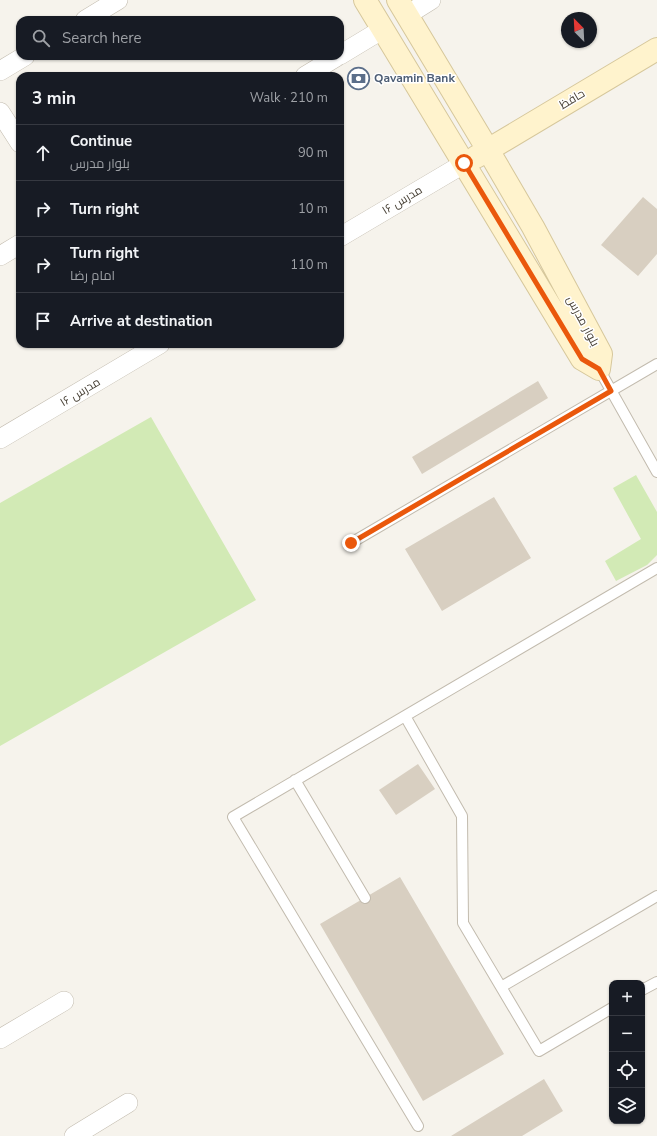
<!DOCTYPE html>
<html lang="en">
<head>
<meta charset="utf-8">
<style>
  body { margin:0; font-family:"Nunito Sans",Cairo,sans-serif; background:#242831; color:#f1f3f6 }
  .controls { position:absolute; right:12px; bottom:12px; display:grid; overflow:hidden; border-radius:8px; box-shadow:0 1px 3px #0004 }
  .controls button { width:36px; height:36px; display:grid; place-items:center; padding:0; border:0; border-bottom:1px solid #363941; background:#171b24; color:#f1f3f6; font:20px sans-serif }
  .compass { position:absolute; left:561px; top:12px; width:36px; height:36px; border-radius:50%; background:#171b24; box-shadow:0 1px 3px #0004; rotate:336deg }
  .stop { position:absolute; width:12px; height:12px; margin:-9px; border:3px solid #ea580c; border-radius:50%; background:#fff }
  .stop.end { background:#ea580c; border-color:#fff; box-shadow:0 1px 4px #0008 }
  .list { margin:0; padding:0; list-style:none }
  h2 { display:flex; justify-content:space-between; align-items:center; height:52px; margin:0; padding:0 16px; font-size:17px }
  h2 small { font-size:13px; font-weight:400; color:#9ea1a6 }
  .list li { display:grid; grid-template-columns:26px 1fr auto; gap:12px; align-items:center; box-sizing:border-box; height:56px; padding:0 16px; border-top:1px solid #363941 }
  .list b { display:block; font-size:15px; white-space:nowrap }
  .list p { margin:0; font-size:13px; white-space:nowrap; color:#9ea1a6 }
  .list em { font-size:13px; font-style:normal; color:#9ea1a6 }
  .icon { flex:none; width:22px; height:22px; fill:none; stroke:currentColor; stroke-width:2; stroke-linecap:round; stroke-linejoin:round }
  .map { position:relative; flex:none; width:657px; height:1136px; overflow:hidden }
  .search { position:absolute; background:#171b24; box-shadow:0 1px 3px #0004; left:16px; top:16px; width:328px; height:44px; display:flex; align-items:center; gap:10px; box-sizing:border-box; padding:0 14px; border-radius:12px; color:#9ea1a6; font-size:15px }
  .panel { position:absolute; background:#171b24; box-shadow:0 1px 3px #0004; left:16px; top:72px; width:328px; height:276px; border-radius:12px }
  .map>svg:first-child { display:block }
  .green { fill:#d2eab5 }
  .building { fill:#d8cfc1 }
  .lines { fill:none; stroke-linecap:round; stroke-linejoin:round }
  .lane-casing { stroke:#c2bbae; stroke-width:12 }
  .street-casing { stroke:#c2bbae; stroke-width:20 }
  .secondary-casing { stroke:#d6c79b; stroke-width:24 }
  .lane { stroke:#fff; stroke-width:10 }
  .street { stroke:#fff; stroke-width:19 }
  .secondary { stroke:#fff3cd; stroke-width:22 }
  .route { stroke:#ea580c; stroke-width:5 }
  .labels { text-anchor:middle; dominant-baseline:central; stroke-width:3; stroke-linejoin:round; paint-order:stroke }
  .service-label { font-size:12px; font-weight:bold; fill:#4e5e75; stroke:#fff; text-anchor:start }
  .street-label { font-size:12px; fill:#4b4439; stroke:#fff }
</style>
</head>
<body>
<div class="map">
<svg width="657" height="1136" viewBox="0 0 657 1136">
  <rect width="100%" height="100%" fill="#f6f3ec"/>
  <path class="green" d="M 151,417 L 256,600 L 0,746 L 0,503 Z
    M 636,475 L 657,512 L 657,555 L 647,565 L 616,581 L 605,561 L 641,539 L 613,488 Z"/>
  <path class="building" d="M 643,197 L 657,209 L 657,254 L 638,276 L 601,245 Z
    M 538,381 L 548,398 L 422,474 L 412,457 Z
    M 494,497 L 531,558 L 442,611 L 405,549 Z
    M 418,764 L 435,789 L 396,815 L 379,790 Z
    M 400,877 L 504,1054 L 423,1101 L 320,924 Z
    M 544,1079 L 563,1111 L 522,1136 L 451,1136 Z"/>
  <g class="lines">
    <defs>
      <path id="lane" d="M 599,369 L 657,472
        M 351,543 L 657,364
        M 405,716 L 462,816 L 463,923 L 539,1051 L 612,1008
        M 295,780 L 365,898
        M 501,987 L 657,896
        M 642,990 L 657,982
        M 418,1126 L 233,817 L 657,568"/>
      <path id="street" d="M 407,15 L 431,0
        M 85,20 L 118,0
        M 340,55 L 383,29
        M 0,71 L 25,56
        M 305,76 L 338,56
        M 0,112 L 20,143
        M 340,237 L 465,163
        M 0,256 L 20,244
        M 0,439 L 160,344
        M 0,1039 L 64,1001
        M 74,1136 L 128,1103"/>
      <path id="secondary" d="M 365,0 L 582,359 L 599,369 L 601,354 L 533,227 L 488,150 L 398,0
        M 476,157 L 657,49"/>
    </defs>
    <use href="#lane" class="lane-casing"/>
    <use href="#street" class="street-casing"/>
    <use href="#secondary" class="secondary-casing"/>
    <use href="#lane" class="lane"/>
    <use href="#street" class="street"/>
    <use href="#secondary" class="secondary"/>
  </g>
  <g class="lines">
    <path class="route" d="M 351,543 L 611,391 L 599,369 L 582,359 L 464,163"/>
  </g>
  <defs>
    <symbol id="bank-ring" viewBox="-11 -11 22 22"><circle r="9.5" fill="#fff" stroke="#5c6f8a" stroke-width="1.5"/><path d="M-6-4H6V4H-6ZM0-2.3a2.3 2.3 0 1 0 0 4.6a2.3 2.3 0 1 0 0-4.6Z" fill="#5c6f8a"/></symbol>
  </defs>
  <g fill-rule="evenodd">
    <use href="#bank-ring" x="346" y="66" width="25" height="25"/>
  </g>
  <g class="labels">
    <g class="service-label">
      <text x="374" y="78">Qavamin Bank</text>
    </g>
    <g class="street-label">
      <text transform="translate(572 99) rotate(-31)">حافظ</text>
      <text transform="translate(402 200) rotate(-31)">مدرس ۱۶</text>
      <text transform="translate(583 321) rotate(62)">بلوار مدرس</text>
      <text transform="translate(80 392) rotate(-31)">مدرس ۱۶</text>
    </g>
  </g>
</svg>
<div class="controls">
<button>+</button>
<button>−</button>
<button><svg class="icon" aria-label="locate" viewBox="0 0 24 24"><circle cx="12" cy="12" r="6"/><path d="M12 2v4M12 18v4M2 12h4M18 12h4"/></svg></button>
<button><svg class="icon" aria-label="layers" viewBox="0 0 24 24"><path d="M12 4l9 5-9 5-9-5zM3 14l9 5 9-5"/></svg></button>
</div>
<svg class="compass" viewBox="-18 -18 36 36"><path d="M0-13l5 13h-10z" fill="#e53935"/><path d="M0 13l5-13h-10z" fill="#9ea1a6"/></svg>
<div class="stop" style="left:464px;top:163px"></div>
<div class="stop end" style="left:351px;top:543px"></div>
<div class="search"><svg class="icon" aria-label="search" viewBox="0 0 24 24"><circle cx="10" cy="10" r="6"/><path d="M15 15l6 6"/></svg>Search here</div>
<section class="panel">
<h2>3 min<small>Walk · 210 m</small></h2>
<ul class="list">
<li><svg class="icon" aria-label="ahead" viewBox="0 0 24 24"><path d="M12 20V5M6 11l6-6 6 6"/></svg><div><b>Continue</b><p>بلوار مدرس</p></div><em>90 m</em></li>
<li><svg class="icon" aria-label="right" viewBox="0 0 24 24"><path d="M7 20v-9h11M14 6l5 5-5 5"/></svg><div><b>Turn right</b></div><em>10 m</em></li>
<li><svg class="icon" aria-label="right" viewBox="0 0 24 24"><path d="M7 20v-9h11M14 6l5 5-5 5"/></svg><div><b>Turn right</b><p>امام رضا</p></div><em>110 m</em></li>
<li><svg class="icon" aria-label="arrive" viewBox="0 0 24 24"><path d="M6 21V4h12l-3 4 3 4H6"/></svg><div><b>Arrive at destination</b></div></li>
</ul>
</section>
</div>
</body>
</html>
